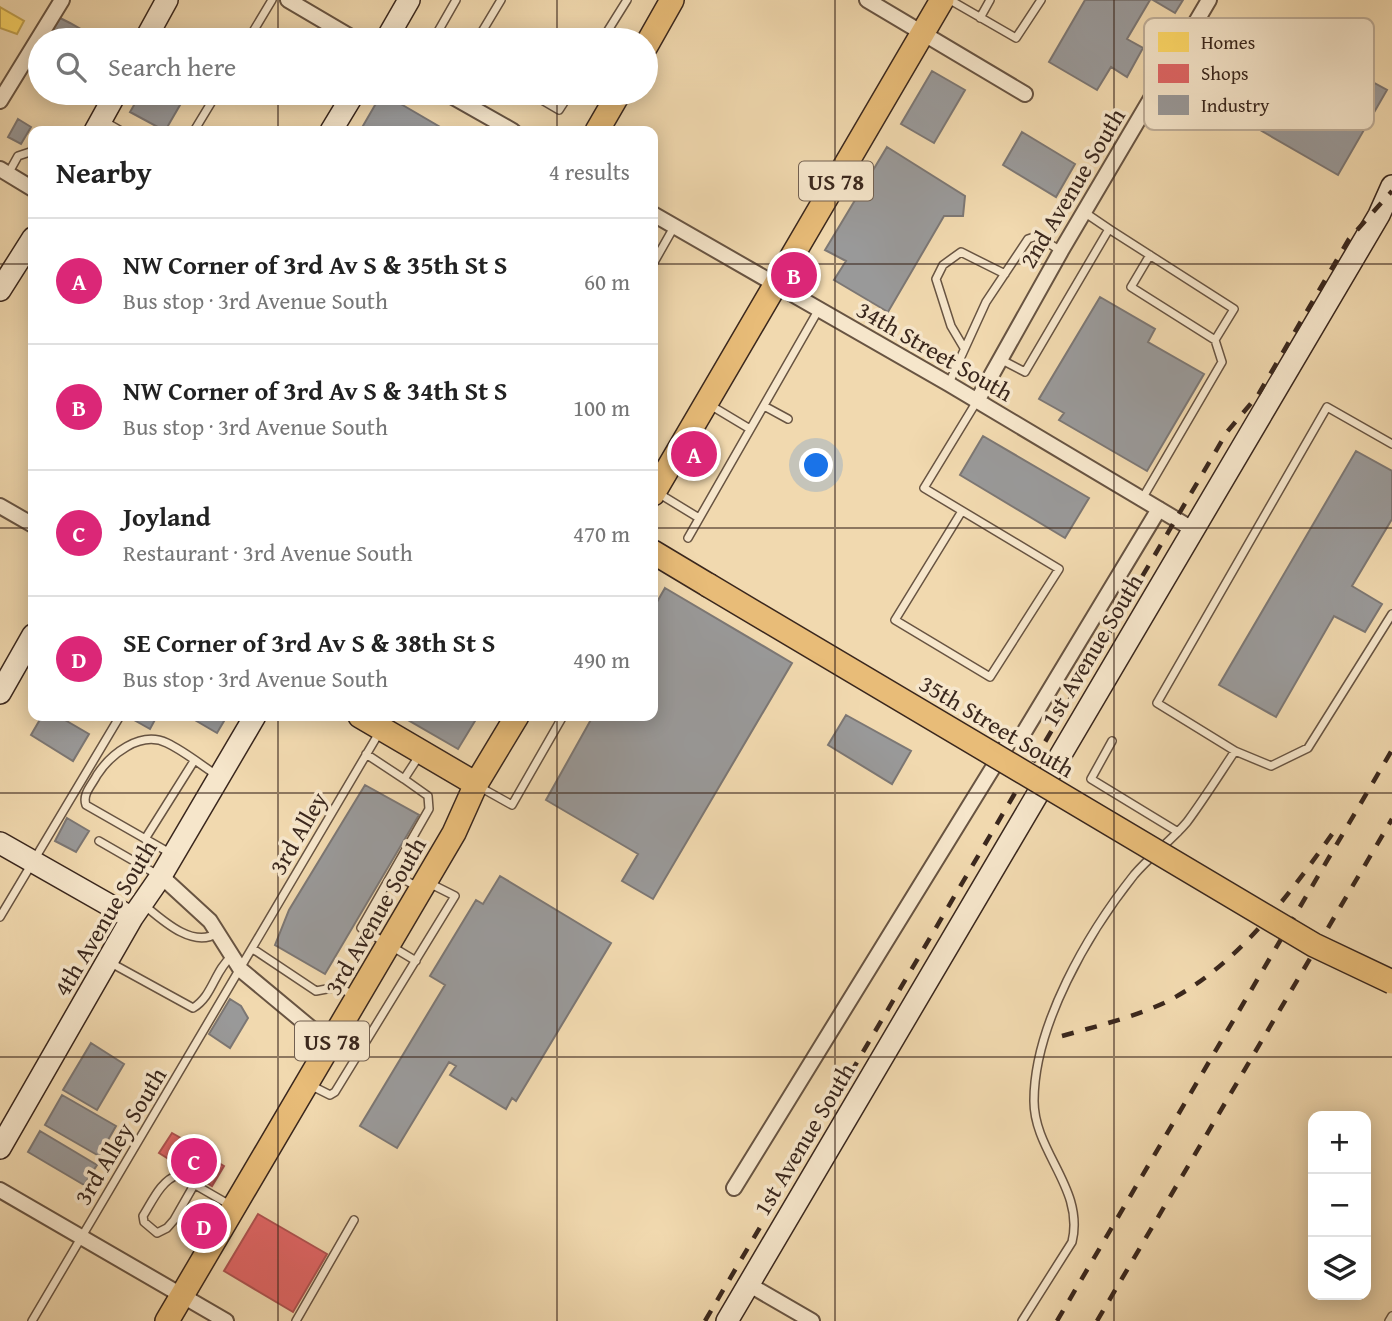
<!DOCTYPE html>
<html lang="en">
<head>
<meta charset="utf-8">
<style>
  body { margin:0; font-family:"Gentium Book Plus",serif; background:#f2f2f2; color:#222 }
  .controls { position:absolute; right:21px; bottom:21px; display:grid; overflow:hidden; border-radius:14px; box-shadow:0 4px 18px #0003 }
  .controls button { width:63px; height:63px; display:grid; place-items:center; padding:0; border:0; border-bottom:2px solid #e0e0e0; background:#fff; color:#222; font:35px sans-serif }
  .you { position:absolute; left:817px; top:466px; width:24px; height:24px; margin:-18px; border:5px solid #fff; border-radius:50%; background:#1a73e8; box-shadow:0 0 0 10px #1a73e833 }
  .badge { display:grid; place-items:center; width:46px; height:46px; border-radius:50%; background:#db2777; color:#fff; font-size:23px; font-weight:700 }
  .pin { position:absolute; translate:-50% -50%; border:4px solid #fff; box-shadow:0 2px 7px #0006 }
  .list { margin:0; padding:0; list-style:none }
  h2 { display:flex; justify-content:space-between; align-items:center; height:91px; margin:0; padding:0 28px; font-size:30px }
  h2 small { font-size:23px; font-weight:400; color:#767676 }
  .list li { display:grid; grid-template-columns:46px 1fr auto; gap:21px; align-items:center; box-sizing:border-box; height:126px; padding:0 28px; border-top:2px solid #e0e0e0 }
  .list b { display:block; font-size:26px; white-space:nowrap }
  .list p { margin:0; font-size:23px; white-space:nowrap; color:#767676 }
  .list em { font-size:23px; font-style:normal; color:#767676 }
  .icon { flex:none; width:38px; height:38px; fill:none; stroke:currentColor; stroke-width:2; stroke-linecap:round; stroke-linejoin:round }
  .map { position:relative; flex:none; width:1392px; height:1321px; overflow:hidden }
  .search { position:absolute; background:#fff; box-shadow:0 4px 18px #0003; left:28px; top:28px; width:630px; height:77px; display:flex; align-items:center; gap:18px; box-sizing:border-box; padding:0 24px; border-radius:38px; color:#767676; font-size:26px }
  .panel { position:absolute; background:#fff; box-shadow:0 4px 18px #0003; left:28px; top:126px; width:630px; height:595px; border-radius:14px }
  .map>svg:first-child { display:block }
  .homes { fill:#ffd966; stroke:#c4a450; stroke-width:2 }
  .shops { fill:#e06666; stroke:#ae5350; stroke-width:2 }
  .industry { fill:#999; stroke:#7c7774; stroke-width:2 }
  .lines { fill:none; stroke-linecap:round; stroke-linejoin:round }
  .lane-casing { stroke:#685442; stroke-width:10 }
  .street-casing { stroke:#685442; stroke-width:18 }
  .secondary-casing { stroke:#3a271d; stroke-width:24 }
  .primary-casing { stroke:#3a271d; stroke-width:26 }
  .lane { stroke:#f6e6cb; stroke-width:7 }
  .street { stroke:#f6e6cb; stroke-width:14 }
  .secondary { stroke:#f6e6cb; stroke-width:21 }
  .primary { stroke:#e8bc78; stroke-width:23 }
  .rail { stroke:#3a271d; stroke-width:4.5; stroke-dasharray:12 12; stroke-linecap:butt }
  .primary-bridge-casing { stroke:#3a271d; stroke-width:26; stroke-linecap:butt }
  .primary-bridge { stroke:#e8bc78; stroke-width:23 }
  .grid { fill:none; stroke:#3a271d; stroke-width:2; stroke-opacity:0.55 }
  .labels { text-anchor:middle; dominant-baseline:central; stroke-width:7; stroke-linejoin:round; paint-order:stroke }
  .shield { fill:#f6e6cb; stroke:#726051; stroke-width:2 }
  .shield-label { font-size:23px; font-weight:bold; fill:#3a271d }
  .street-label { font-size:24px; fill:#3a271d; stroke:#f6e6cb }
  .key { fill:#f6e6cb; stroke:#bead97; stroke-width:2 }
  .key-label { font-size:19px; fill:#3a271d }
</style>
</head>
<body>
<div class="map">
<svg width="1392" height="1321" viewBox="0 0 1392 1321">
  <rect width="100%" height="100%" fill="#f1d9af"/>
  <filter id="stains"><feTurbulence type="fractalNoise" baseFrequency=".00286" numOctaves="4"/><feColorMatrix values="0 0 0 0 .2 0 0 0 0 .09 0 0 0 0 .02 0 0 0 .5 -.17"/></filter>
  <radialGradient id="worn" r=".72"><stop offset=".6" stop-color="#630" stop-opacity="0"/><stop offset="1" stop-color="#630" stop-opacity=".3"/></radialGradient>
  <path class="homes" d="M 0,7 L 24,21 L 17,34 L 0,28 Z"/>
  <path class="shops" d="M 172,1133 L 188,1142 L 190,1139 L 210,1151 L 207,1156 L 224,1166 L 212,1186 L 159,1153 Z
    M 258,1214 L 327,1254 L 293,1312 L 224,1271 Z"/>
  <path class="industry" d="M 1085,0 L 1150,0 L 1127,39 L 1143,48 L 1127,77 L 1111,67 L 1097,90 L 1049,62 Z
    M 1153,0 L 1183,0 L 1175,13 Z
    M 60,18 L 70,23 L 100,40 L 47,40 Z
    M 1302,40 L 1319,50 L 1321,46 L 1372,76 L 1369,80 L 1387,90 L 1338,175 L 1253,126 Z
    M 932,71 L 965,90 L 934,143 L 901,124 Z
    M 141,93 L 159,93 L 180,105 L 165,131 L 130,112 Z
    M 382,93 L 447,131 L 360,131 Z
    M 18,119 L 31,127 L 21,144 L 8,137 Z
    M 1022,132 L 1075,164 L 1056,197 L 1003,165 Z
    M 887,147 L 965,196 L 963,216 L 944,216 L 888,312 L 834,280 L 846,261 L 825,250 Z
    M 1100,297 L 1155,329 L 1148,342 L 1204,374 L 1147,471 L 1059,420 L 1064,413 L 1039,399 Z
    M 983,436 L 1089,498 L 1065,538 L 960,475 Z
    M 1356,451 L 1392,471 L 1392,519 L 1352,586 L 1382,604 L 1365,632 L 1334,616 L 1276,717 L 1219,685 Z
    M 665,588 L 792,663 L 653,899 L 622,881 L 638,854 L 546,800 L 593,716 L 653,716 L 653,609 Z
    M 846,715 L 911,751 L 892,784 L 828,745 Z
    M 42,716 L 58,716 L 89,734 L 73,761 L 31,735 Z
    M 127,716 L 157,716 L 150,729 Z
    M 188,716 L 227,716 L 217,733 Z
    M 410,716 L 478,716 L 458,749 L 408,720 Z
    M 365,785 L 419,815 L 325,974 L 275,945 L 289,910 Z
    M 67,818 L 89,831 L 76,852 L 55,841 Z
    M 500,876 L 611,943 L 516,1101 L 512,1098 L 506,1109 L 450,1075 L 456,1066 L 449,1062 L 397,1148 L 360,1126 L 445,985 L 430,976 L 476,900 L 483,904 Z
    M 230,999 L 241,1006 L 248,1018 L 230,1048 L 209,1034 Z
    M 91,1043 L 124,1064 L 97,1110 L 63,1090 Z
    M 62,1095 L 116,1126 L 99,1156 L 45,1125 Z
    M 40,1131 L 97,1165 L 84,1185 L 28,1152 Z"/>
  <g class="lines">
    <defs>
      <path id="lane" d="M 950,0 L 1016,38 L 1041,0
        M 980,18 L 990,0
        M 248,40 L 272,0
        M 444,40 L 436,35 L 456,0
        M 477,40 L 501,0
        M 602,40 L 627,0
        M 530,93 L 559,110 L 570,93
        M 102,120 L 121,131
        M 194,131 L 217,93
        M 8,174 L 18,156 L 33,151
        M 1109,229 L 1234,309 L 1215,340 L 1131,287 L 1150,255
        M 653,264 L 674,227
        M 964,348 L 951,326 L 936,279 L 943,265 L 961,252 L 1005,274
        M 1000,359 L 1025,372 L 1109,229 L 1084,212
        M 949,383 L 986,302 L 1028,239 L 1037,236 L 1061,251
        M 710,405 L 750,429
        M 764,406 L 788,419
        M 1392,444 L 1327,407 L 1157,703 L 1235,751 L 1271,766 L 1308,748 L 1392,614
        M 658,493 L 699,518
        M 1142,499 L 1222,362 L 1215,340
        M 962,511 L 895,620 L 990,677 L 1059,569 L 924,488 L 977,401
        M 688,538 L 819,309
        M 1112,741 L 1091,779 L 1178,832
        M 366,754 L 404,779 L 419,756
        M 404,779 L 428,796 L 429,809 L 361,928 L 416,961
        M 478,786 L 512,805 L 563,716
        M 145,839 L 194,761
        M 99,841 L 158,875
        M 170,853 L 86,805 C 82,794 92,785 97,775 C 110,755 140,730 167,743 C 184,751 201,765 218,776
        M 393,873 L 419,888
        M 143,904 C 162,920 193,949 217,933
        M 0,917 L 120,716
        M 253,949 L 316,991 L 337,987 L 354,995
        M 111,963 L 193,1008 C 213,996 214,971 232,956
        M 338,1039 L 362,1052
        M 310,1085 L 330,1095 L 335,1092 L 455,896 L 429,883
        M 194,1185 L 174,1220 L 167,1228 L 157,1233 L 144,1222 L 143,1216 C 152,1202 161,1180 178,1175 L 230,1205
        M 32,1321 L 389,716
        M 296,1321 L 354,1220
        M 1022,1321 L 1072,1242 C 1085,1189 1034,1152 1034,1101 C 1034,1025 1088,933 1134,875 C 1150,856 1171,841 1187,822 C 1204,799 1219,775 1235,751
        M 1389,1321 L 1392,1316"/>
      <path id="street" d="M 288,0 L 356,40
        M 867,0 L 1025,94
        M 446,93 L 513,131
        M 0,101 L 62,0
        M 0,169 L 33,189
        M 653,214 L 949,384 L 1194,530
        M 977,401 L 1061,251 L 1209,0
        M 0,506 L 33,525
        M 161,876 L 210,921 L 241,970 L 330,1044
        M 734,1188 L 1010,740 L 1023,734 L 1159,509
        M 0,1190 L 226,1321
        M 748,1284 L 812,1321"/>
      <path id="secondary" d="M 145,40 L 167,0
        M 386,40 L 409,0
        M 95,131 L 116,93
        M 331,131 L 354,93
        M 0,290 L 33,238
        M 0,693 L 33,635
        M 0,843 L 132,918
        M 0,1148 L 132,918 L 161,876 L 255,716
        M 727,1321 L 1379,215 L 1392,186"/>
      <path id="primary" d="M 646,46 L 672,0
        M 597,131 L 619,93
        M 653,494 L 942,0
        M 653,552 L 708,585
        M 360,716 L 476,784
        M 167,1321 L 454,833 L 476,784 L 517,716"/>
    </defs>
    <use href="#lane" class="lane-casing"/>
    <use href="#street" class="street-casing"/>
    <use href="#secondary" class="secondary-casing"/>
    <use href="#primary" class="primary-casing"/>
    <use href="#lane" class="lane"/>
    <use href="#street" class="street"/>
    <use href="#secondary" class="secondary"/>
    <use href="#primary" class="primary"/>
    <path class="rail" d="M 1062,1036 C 1097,1026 1131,1018 1164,1003 C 1237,967 1289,895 1335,830
      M 705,1321 L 1227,432 L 1258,395 L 1349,239 L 1392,191
      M 1057,1321 L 1392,750
      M 1097,1321 L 1392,819"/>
    <defs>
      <path id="primary-bridge" d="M 708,585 L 1314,945 L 1392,982"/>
    </defs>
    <use href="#primary-bridge" class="primary-bridge-casing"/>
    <use href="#primary-bridge" class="primary-bridge"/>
  </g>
  <path class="grid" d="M 278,0 L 278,40M 557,0 L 557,40M 835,0 L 835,1321M 1114,0 L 1114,1321M 278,93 L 278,131M 557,93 L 557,131M 0,264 L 33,264M 653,264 L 1392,264M 0,528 L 33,528M 653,528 L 1392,528M 278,716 L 278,1321M 557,716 L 557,1321M 0,793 L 1392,793M 0,1057 L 1392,1057"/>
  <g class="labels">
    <g class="shield">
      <rect x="799" y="161.5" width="74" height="39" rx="5"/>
      <rect x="295" y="1021.5" width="74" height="39" rx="5"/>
    </g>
    <g class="shield-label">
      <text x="836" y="181">US 78</text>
      <text x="332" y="1041">US 78</text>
    </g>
    <g class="street-label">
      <text transform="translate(1072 188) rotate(-59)">2nd Avenue South</text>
      <text transform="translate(935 351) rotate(30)">34th Street South</text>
      <text transform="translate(1092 650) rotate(-59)">1st Avenue South</text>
      <text transform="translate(997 726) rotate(31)">35th Street South</text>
      <text transform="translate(298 833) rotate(-60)">3rd Alley</text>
      <text transform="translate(375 916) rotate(-60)">3rd Avenue South</text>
      <text transform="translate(105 918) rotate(-59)">4th Avenue South</text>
      <text transform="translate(120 1136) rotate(-59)">3rd Alley South</text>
      <text transform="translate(804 1139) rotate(-59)">1st Avenue South</text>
    </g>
  </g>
  <rect x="1144" y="18" width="230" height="112" rx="10" class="key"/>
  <rect x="1158" y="32" width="31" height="20" fill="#ffd966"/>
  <rect x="1158" y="64" width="31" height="19" fill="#e06666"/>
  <rect x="1158" y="95" width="31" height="20" fill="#999"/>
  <g class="key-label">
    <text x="1201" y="49">Homes</text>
    <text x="1201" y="80">Shops</text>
    <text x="1201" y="112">Industry</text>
  </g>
  <rect width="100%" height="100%" filter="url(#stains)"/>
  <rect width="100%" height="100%" fill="url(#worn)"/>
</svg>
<div class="controls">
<button>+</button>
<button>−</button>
<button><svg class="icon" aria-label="layers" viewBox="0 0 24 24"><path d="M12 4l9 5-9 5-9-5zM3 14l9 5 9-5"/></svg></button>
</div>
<div class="you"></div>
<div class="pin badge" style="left:694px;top:454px">A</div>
<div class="pin badge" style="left:794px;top:275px">B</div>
<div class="pin badge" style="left:194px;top:1161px">C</div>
<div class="pin badge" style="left:204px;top:1226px">D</div>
<div class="search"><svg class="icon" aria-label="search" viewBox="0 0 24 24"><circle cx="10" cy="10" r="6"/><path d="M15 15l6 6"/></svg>Search here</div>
<section class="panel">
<h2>Nearby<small>4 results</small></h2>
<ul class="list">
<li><span class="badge">A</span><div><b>NW Corner of 3rd Av S &amp; 35th St S</b><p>Bus stop · 3rd Avenue South</p></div><em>60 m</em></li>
<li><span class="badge">B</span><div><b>NW Corner of 3rd Av S &amp; 34th St S</b><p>Bus stop · 3rd Avenue South</p></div><em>100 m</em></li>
<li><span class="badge">C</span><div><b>Joyland</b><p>Restaurant · 3rd Avenue South</p></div><em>470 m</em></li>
<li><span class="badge">D</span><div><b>SE Corner of 3rd Av S &amp; 38th St S</b><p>Bus stop · 3rd Avenue South</p></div><em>490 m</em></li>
</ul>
</section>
</div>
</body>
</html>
